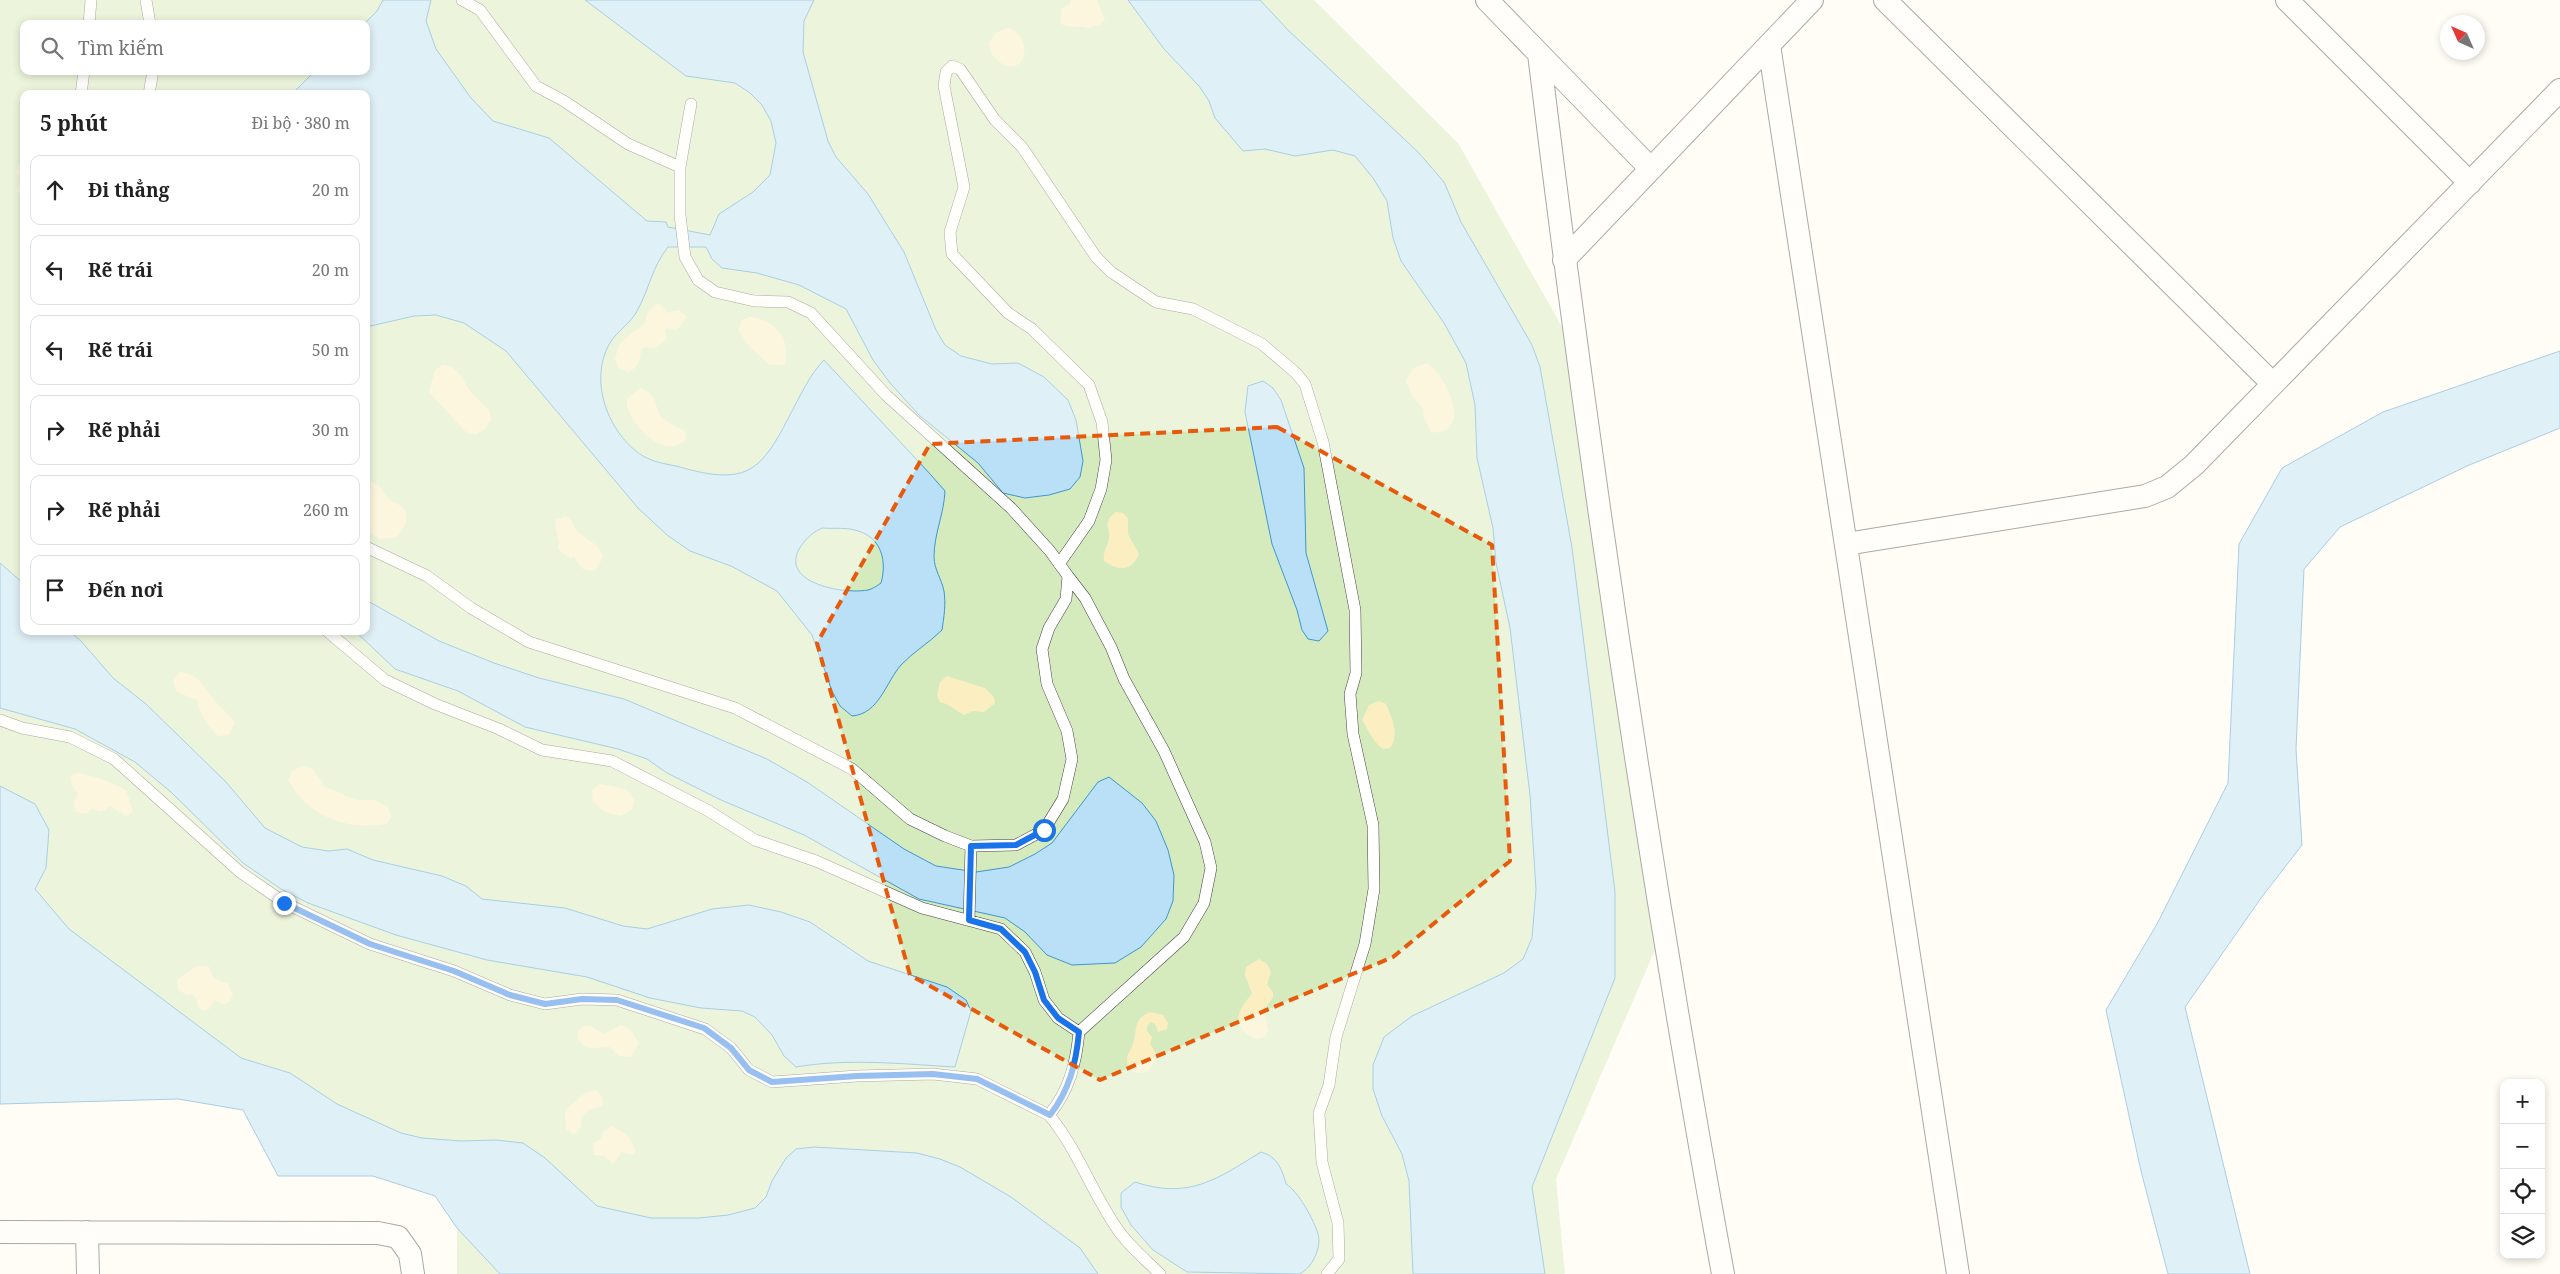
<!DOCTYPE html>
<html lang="vi">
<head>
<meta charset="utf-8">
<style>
  body { margin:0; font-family:"Noto Serif",serif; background:#f6f6f6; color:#222 }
  .controls { position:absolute; right:15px; bottom:15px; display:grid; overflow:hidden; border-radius:10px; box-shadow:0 2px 8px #0003 }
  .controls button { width:45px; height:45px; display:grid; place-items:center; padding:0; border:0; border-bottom:1px solid #e0e0e0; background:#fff; color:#222; font:25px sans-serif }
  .compass { position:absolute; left:2440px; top:15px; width:45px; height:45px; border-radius:50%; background:#fff; box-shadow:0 2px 8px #0003; rotate:315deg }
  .stop { position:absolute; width:15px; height:15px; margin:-11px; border:4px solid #1a73e8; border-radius:50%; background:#fff }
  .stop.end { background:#1a73e8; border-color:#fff; box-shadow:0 1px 5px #0008 }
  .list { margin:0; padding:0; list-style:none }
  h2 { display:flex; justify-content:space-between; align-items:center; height:65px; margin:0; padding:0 20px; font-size:21px }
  h2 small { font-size:16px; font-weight:400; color:#767676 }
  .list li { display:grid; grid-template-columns:32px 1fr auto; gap:15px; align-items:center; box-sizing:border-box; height:70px; margin:0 10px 10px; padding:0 10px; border:1px solid #e0e0e0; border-radius:10px }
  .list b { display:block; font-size:19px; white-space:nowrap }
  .list em { font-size:16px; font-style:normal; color:#767676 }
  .icon { flex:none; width:28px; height:28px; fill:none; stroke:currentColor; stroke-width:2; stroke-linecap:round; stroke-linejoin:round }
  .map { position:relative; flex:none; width:2560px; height:1274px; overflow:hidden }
  .search { position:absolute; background:#fff; box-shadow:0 2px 8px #0003; left:20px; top:20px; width:350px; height:55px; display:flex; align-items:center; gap:12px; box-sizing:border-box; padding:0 18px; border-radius:10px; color:#767676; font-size:19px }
  .panel { position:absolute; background:#fff; box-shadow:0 2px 8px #0003; left:20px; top:90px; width:350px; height:545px; border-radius:10px }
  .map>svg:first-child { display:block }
  .green { fill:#d5ebbd; fill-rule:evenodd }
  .sand { fill:#fbeec1 }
  .water { fill:#b9e0f7; stroke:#3f96cf; fill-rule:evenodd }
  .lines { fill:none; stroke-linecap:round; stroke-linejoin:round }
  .service-casing { stroke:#444; stroke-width:12 }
  .minor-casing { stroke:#444; stroke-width:24 }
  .service { stroke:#fff; stroke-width:11 }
  .minor { stroke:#fff; stroke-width:22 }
  .route { stroke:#1a73e8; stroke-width:6 }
  .marked { fill:none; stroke:#e8590c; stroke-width:4; stroke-dasharray:10 6; stroke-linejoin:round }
</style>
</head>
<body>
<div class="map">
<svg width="2560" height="1274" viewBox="0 0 2560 1274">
  <rect width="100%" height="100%" fill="#fffdf5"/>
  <path class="green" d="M 0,0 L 1314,0 L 1458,143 L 1566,334 L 1658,943 L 1556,1179 L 1565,1274 L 457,1274 L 457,1228 L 435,1196 L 373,1176 L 278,1176 L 243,1110 L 178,1099 L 0,1104 ZM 24,24 L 366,24 L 366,71 L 24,71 ZM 24,94 L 366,94 L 366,631 L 24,631 Z"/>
  <path class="sand" d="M 1071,0 L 1097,0 L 1105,20 L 1101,24 L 1088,28 C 1077,24 1070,30 1060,23 L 1062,8 L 1070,4 Z
    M 1008,28 C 1033,35 1028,76 1003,64 C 993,60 991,52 989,43 L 995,33 Z
    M 24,161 L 24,200 L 17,191 L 20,179 L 16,172 L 19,165 Z
    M 656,304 L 661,305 L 667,313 L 679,310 L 687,317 L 677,330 L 667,328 L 665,331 L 667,339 L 656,348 L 645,347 L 641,349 C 640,361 640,366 628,372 L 618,367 L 615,359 L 620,343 L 645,323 L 648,312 Z
    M 750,317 C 776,320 792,340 784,365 L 770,365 L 750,347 L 738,330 L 742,320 Z
    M 1427,363 C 1447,376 1474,436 1431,432 L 1424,419 L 1423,408 L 1412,396 L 1406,381 L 1413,369 Z
    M 443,365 L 451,366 L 462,377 L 468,389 L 489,410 L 491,420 L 485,429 L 476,434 L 466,432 L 429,392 L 435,370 Z
    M 640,388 C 660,396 652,404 662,418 C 665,423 679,426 686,432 L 685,441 C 682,442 677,446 674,446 C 653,449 625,418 627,399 Z
    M 366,481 C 383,483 380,491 390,500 C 393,503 400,504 403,508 C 411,518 403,529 397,537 L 380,539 L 366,530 Z
    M 1116,512 L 1123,513 L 1128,518 L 1128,534 L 1139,554 C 1132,572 1118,571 1104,561 C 1102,545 1114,546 1107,524 L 1110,517 Z
    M 566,516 C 573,520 573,528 579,533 C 588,541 598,543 603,556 L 598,567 L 593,571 L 583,569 L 574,557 L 570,558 L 558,549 C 561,539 554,531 556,520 Z
    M 180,672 C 200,674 204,689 216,702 C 222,709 229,714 235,723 L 228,735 L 218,736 C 207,725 201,716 197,700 L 177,692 L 173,681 Z
    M 947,676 L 985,688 L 994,697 L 995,703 L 984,712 L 973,711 L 964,715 C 955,710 951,705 940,702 L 937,696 L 940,682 Z
    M 1379,701 L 1386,704 C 1392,718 1400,735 1390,748 L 1383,749 C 1373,742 1369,731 1362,720 L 1369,705 Z
    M 301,766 L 313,769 L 325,787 L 356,800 L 375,800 L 388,807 L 391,817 L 386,824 C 344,830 310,817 288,780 L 292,771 Z
    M 77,773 L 99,778 L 126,790 L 133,812 L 126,816 L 111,806 L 101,812 L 92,808 L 86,814 L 76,812 L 74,803 L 78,793 L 72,785 L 71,775 Z
    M 600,784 L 626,789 L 634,800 L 632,810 L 621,816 L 605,812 L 593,801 L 592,790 Z
    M 1259,959 L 1267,964 L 1271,972 L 1267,985 L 1273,992 L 1273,997 L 1264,1010 L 1268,1031 L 1265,1037 L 1257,1039 C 1231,1028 1235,1013 1252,994 L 1245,975 L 1246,967 Z
    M 200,966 L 209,967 L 214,978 L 228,984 L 233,995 L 229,1002 L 224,1004 L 214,1000 L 209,1009 L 203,1010 L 197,1006 L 197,999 L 192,994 L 187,995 L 178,990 L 177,980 L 192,969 Z
    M 1150,1012 L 1163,1015 L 1168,1023 L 1167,1029 L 1158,1032 L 1155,1024 L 1151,1022 L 1147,1026 L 1147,1031 L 1152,1037 L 1150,1044 L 1157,1055 L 1149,1071 C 1139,1075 1126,1072 1127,1059 C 1127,1053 1132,1049 1133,1044 C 1138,1029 1132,1020 1150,1012 Z
    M 621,1025 L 630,1029 L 639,1043 L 631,1057 L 619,1056 L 610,1047 C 595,1047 588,1053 578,1039 L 578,1031 L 583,1027 L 591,1026 L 604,1034 Z
    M 595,1090 C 602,1095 604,1099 602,1106 L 588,1110 L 581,1117 C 582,1125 581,1130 574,1134 L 566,1129 L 565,1110 C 576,1103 581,1092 595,1090 Z
    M 611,1126 C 623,1131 633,1138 635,1151 L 633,1155 L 622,1152 L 613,1164 L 605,1156 L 594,1155 L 593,1143 L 600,1140 L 603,1132 Z"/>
  <path class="water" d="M 383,0 L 431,0 L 426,21 L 436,49 L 471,98 L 493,121 L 549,138 L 647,221 L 666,222 L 668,227 L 710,235 L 719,214 L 753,192 L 770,175 L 776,143 L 771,121 L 762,105 L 750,93 L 735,83 L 686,76 L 585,0 L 814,0 L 804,21 L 803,52 L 828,141 L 836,157 L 868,194 L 904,252 L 936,330 L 945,345 L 961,356 L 992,364 L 1018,363 L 1044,377 L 1068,400 L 1076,420 L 1083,461 L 1080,477 L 1070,489 L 1049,495 L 1025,498 L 1003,493 L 978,463 L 919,415 L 890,383 L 873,360 L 846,309 L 799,285 L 757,273 L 722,268 L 712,259 L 706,247 L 668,247 C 652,267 649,290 637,311 C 631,323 617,331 610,343 C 588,380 608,434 643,456 C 653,462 666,464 676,466 C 698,472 729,481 750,469 C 780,453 797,387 824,360 L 931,475 L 945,491 C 944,514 934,534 934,557 C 934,569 942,580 944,591 C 946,604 944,617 942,630 C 929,643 913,652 901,665 C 886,682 879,714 852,716 L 840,706 L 832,691 L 812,635 L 777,591 L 731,566 L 690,551 L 667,535 L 638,508 L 506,351 L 464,323 L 436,315 L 414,316 L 366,327 L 366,94 L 292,94 L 315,71 L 366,71 L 366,24 L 364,24 L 377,11 ZM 822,528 C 833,529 848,527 858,531 C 882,538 887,562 881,583 C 877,586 872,589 868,590 C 841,595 772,581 804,542 C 810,535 814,532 822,528 Z
    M 1128,0 L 1260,0 L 1288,30 L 1418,152 L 1444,182 L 1461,222 L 1532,345 L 1540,367 L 1572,548 L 1615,892 L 1615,978 L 1532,1187 L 1545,1274 L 1413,1274 L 1409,1181 L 1402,1154 L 1382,1116 L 1373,1089 L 1373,1065 L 1384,1037 L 1412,1016 L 1504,973 L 1523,959 L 1532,938 L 1536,890 L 1530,795 L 1510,628 L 1496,563 L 1493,528 L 1477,458 L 1475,405 L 1466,363 L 1444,323 L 1401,261 L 1393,238 L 1387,201 L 1373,178 L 1355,156 L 1333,150 L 1295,156 L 1265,149 L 1243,151 L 1215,118 L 1209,101 L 1199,86 L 1164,49 Z
    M 2560,351 L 2560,428 L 2467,466 L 2340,527 L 2304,569 L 2296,749 L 2302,845 L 2261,898 L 2185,1007 L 2250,1274 L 2168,1274 L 2141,1171 L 2106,1010 L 2157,924 L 2228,783 L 2239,544 L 2282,468 L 2383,412 Z
    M 1263,381 L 1273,388 L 1281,400 L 1304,468 L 1306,553 L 1328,631 L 1319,641 L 1308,639 L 1302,630 L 1297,610 L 1272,544 L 1245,412 L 1248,386 Z
    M 0,563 L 24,584 L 24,631 L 69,631 L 81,641 L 113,678 L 146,704 L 226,782 L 265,828 L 302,847 L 328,851 L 347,849 L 373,860 L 442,876 L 466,886 L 482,899 L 565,908 L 623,926 L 647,929 L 712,909 L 749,905 L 781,912 L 810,922 L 868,961 L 947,987 L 966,1000 L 971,1011 L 955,1067 C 902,1064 849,1058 796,1067 L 784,1056 L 772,1035 L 755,1017 L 742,1011 L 701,1008 L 650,998 L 587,977 L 487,960 L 396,935 L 308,903 L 281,889 L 243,863 L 172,793 L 135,762 L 75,729 L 0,708 Z
    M 366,600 L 439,641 L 494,663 L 539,678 L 624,699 L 767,759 L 807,782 L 904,849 L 936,866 L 976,872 L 1009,867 L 1035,854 L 1052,843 L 1098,782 L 1109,777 L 1142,803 L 1156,821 L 1168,850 L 1174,875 L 1173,901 L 1166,919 L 1141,947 L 1115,963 L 1072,965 L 1047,955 L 1025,932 L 1005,918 L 919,899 L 804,835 L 721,800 L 667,773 L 647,759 L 618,749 L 525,727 L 458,691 L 395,669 L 355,631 L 366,631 Z
    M 0,786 L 35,804 L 49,830 L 46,868 L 35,889 L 69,929 L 241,1058 L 290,1073 L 337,1104 L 401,1133 L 422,1138 L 461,1141 L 496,1140 L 523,1143 L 545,1158 L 597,1206 L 651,1218 L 699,1218 L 728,1215 L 755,1208 L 766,1197 L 772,1181 L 786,1158 L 796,1149 L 814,1147 L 917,1153 L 940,1159 L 960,1167 L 1011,1197 L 1080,1248 L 1098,1274 L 500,1274 L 457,1228 L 435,1196 L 373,1176 L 278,1176 L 243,1110 L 178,1099 L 0,1104 Z
    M 1261,1152 C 1277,1156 1282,1169 1286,1184 C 1298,1191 1314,1220 1318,1234 C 1322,1247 1312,1269 1299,1274 L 1187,1272 L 1153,1250 L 1131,1225 L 1121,1207 L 1121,1193 L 1135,1182 C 1189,1200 1217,1179 1261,1152 Z"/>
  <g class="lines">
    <defs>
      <path id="service" d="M 146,0 L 150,24
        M 462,0 L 480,10 L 536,86 L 564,101 L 628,144 L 680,167
        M 89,24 L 91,0
        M 81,94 L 84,71
        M 149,94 L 153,71
        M 366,547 L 427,576 L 471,608 L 529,642 L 735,708 L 852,769 L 910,819 L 945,836 L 971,846 L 1016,845 L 1044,830 L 1063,799 L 1072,759 L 1067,731 L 1047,684 L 1042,649 L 1049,628 L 1066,599 L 1068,576 L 1050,551 L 1011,508 L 886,395 L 811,313 L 788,302 L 754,301 L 715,292 L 698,280 L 685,257 L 680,215 L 680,167 L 691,104
        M 1059,564 L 1089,521 L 1101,489 L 1106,460 L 1102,422 L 1089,385 L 1032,329 L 1008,313 L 952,254 L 950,232 L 964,187 L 944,86 L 946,72 L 952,66 L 960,69 L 995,120 L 1022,147 L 1096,257 L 1111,272 L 1156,302 L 1193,309 L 1262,344 L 1296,373 L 1305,384 L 1323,442 L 1355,610 L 1356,673 L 1350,694 L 1353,734 L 1373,825 L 1374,889 L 1365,944 L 1336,1037 L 1329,1085 L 1319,1113 L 1322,1162 L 1338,1223 L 1339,1259 L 1327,1274
        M 327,631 L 385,680 L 435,704 L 499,729 L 542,750 L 612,761 L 707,810 L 755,840 L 816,861 L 922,908 L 1001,929 L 1025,952 L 1035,972 L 1044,1000 L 1058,1018 L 1079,1032 L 1184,937 L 1204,903 L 1211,868 L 1205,842 L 1164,751 L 1124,679 L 1111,647 L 1085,598 L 1068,576
        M 0,720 L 22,728 L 70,737 L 114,759 L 240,872 L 285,903 L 370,944 L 454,971 L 510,995 L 545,1004 L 582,999 L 617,1000 L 705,1029 L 731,1048 L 749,1070 L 772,1082 L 857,1076 L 933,1074 L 977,1079 L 1049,1115 C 1069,1091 1076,1064 1079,1032
        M 969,920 L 971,846
        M 1049,1115 C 1078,1150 1092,1193 1118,1230 C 1129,1246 1146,1260 1160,1274"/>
      <path id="minor" d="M 1487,0 L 1651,169
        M 1885,0 L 2273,384
        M 2287,0 L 2470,183
        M 1769,45 L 1958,1274
        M 1539,54 C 1589,463 1649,869 1723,1274
        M 1564,260 L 1812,0
        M 1846,544 L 2145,496 L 2167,487 L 2194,465 L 2560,90
        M 0,1232 L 378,1233 L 398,1237 L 410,1254 L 413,1274
        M 87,1232 L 88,1274"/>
    </defs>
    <use href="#service" class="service-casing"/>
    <use href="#minor" class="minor-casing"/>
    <use href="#service" class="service"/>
    <use href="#minor" class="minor"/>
  </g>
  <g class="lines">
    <path class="route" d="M 284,903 L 370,944 L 454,971 L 510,995 L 545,1004 L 582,999 L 617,1000 L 704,1028 L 731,1048 L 749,1070 L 772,1082 L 857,1076 L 933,1074 L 977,1079 L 1050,1115 C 1069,1091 1076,1064 1079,1032 L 1058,1018 L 1044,1000 L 1035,972 L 1025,952 L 1001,929 L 969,920 L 971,846 L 1016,845 L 1044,830"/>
  </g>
  <path d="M0 0H2560V1274H0ZM 1277,427 L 1492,545 L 1510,861 L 1393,957 L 1100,1080 L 910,975 L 817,643 L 930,444 Z" fill="#fffdf5" fill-opacity=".55" fill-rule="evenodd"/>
  <path class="marked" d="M 1277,427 L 1492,545 L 1510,861 L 1393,957 L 1100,1080 L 910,975 L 817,643 L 930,444 Z"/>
</svg>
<div class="controls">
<button>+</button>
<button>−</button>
<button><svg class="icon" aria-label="locate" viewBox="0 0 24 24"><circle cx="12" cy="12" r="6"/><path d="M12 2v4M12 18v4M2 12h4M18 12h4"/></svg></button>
<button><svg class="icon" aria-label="layers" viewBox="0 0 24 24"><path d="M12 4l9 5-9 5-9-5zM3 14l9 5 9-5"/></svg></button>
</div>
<svg class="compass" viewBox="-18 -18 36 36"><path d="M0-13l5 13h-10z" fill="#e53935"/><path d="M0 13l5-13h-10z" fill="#767676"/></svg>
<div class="stop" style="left:1044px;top:830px"></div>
<div class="stop end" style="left:284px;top:903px"></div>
<div class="search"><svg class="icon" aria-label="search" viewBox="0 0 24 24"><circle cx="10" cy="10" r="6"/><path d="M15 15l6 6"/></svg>Tìm kiếm</div>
<section class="panel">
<h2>5 phút<small>Đi bộ · 380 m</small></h2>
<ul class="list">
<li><svg class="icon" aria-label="ahead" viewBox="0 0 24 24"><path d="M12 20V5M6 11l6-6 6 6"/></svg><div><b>Đi thẳng</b></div><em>20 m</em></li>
<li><svg class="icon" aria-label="left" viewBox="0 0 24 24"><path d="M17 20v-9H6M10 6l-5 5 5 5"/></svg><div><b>Rẽ trái</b></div><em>20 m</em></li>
<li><svg class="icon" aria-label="left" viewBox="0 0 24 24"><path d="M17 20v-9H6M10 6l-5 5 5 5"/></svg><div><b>Rẽ trái</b></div><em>50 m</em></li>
<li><svg class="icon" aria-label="right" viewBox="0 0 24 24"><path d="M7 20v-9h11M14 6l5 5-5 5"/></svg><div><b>Rẽ phải</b></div><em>30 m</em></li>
<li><svg class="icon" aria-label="right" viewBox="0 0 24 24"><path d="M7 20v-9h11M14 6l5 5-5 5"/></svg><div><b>Rẽ phải</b></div><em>260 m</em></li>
<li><svg class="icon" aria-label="arrive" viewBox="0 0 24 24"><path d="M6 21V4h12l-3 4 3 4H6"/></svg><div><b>Đến nơi</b></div></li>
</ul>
</section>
</div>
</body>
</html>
